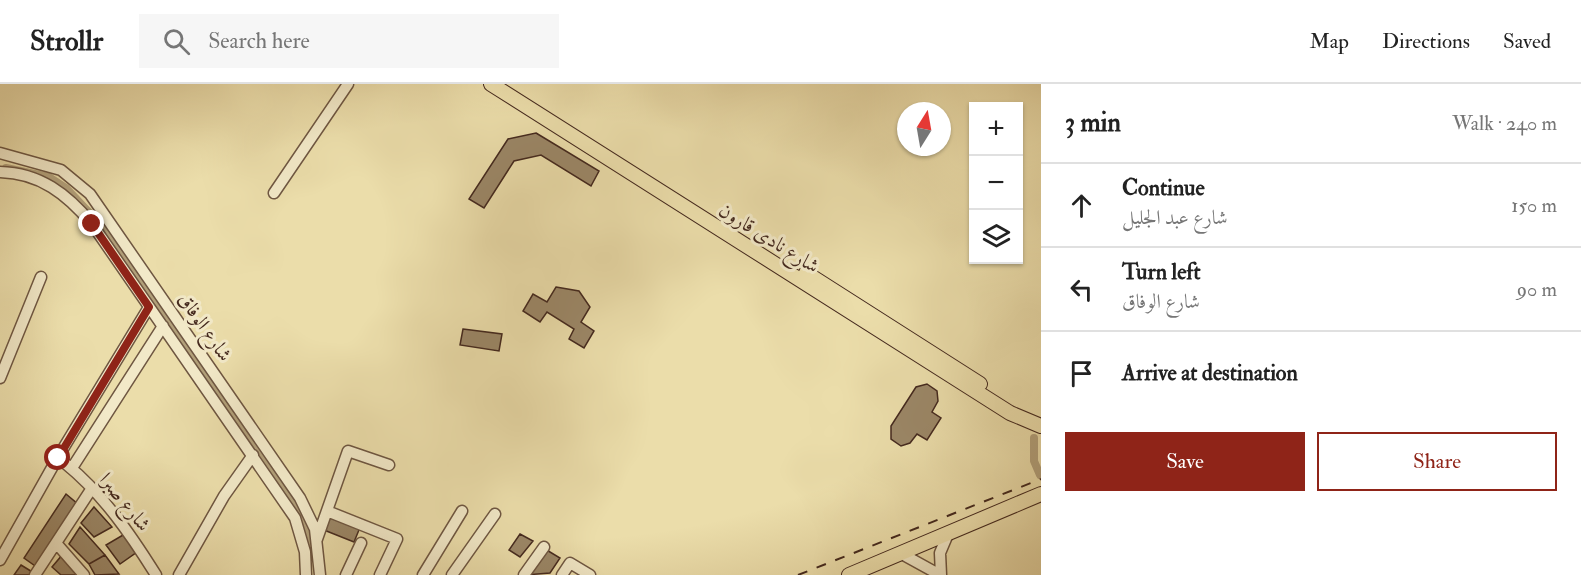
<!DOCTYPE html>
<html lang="en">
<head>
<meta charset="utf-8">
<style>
  body { margin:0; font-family:"IM FELL Double Pica",Amiri,serif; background:#f6f6f6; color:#222 }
  .controls { position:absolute; right:18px; top:18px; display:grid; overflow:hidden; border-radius:0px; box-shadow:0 2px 4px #0004 }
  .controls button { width:54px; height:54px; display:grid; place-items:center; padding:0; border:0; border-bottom:2px solid #e0e0e0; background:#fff; color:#222; font:30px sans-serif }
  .compass { position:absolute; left:897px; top:18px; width:54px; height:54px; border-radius:50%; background:#fff; box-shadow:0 2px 4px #0004; rotate:11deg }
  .stop { position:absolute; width:18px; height:18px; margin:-14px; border:4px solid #8f2418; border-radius:50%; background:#fff }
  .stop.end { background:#8f2418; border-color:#fff; box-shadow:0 2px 6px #0008 }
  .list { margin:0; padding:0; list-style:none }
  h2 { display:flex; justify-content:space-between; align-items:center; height:78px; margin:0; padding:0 24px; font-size:26px }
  h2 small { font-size:20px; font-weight:400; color:#767676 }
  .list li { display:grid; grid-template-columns:39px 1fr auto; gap:18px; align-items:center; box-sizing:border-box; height:84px; padding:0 24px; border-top:2px solid #e0e0e0 }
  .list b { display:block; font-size:22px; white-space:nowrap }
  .list p { margin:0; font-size:20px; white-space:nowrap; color:#767676 }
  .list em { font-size:20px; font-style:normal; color:#767676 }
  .actions { display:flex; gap:12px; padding:18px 24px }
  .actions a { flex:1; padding:14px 0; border:2px solid #8f2418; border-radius:0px; text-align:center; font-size:21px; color:#8f2418 }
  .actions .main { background:#8f2418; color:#fff }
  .icon { flex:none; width:33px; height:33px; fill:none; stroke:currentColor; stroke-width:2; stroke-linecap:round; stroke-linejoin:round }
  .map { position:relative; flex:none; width:1041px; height:491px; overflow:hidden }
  header { display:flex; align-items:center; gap:36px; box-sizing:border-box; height:84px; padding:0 30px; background:#fff; border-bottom:2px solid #e0e0e0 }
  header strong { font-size:28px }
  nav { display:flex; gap:33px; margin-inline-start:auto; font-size:21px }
  .search { width:420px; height:54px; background:#f6f6f6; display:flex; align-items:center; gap:15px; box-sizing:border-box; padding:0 21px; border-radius:0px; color:#767676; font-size:22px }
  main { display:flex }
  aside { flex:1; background:#fff }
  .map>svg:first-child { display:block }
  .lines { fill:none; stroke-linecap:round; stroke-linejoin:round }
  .canal { stroke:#b2a07a; stroke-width:8 }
  .building { fill:#9b8767; stroke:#44291e; stroke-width:1.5 }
  .minor-casing { stroke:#6e5641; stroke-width:13 }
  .major-casing { stroke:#44291e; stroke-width:16 }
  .minor { stroke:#f2e9c8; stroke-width:10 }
  .major { stroke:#ebddaa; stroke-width:14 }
  .rail { stroke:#44291e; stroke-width:2; stroke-dasharray:10 10; stroke-linecap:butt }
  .route { stroke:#8f2418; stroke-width:8 }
  .labels { text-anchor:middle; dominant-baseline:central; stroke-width:6; stroke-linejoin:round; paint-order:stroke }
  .street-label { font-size:20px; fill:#44291e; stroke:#f2e9c8 }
</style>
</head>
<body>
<header>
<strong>Strollr</strong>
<div class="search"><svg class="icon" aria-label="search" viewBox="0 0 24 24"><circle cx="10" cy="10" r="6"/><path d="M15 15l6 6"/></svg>Search here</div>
<nav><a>Map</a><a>Directions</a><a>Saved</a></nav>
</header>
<main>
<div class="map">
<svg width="1041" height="491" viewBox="0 0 1041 491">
  <rect width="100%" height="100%" fill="#ebddaa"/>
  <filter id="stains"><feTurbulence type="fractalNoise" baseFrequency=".00333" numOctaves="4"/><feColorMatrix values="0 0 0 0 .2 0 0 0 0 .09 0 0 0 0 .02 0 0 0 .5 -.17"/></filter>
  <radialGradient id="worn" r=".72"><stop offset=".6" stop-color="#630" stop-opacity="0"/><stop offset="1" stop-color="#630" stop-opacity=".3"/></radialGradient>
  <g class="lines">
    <path class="canal" d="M 6,84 L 49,93 L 66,104 L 115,156 L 308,443 L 314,473
      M 1034,354 L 1034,377 L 1040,391"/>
  </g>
  <path class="building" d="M 536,49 L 599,87 L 591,102 L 541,71 L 514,77 L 484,124 L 469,115 L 508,55 Z
    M 556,203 L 579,207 L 590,223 L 581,238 L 594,247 L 584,264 L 569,255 L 574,245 L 547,228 L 540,238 L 523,227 L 533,210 L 547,218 Z
    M 463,245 L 502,250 L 499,267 L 460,261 Z
    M 927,300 L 937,307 L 938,317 L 932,328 L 941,334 L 927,356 L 917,350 L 910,359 L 901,362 L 891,355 L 891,342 L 916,303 Z
    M 66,410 L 79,421 L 38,484 L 24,474 Z
    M 94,423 L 112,443 L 94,453 L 81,439 Z
    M 330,430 L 361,441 L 354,458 L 324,446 Z
    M 80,443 L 105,471 L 89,480 L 69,460 Z
    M 520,450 L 533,457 L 520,473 L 509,466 Z
    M 123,451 L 137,468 L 120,480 L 106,461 Z
    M 545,465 L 560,474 L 550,489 L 525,491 Z
    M 63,470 L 81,491 L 61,491 L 52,483 Z
    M 105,471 L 119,490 L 95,491 L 89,480 Z
    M 21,481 L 34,489 L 32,491 L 14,491 Z"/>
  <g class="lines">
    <defs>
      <path id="minor" d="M 0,69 L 61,86 L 90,110 L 300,414 L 315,445 L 320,491
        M 0,88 C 40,89 67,110 92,140 L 295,434 L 305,468 L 306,491
        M 274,109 L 348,0
        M 0,294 L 41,193
        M 66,380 C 103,410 131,451 156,491
        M 72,384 L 163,242
        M 327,427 L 397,455 L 380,491
        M 317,455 L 348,367 L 389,381
        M 56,459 L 84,491
        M 902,470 L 940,491
        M 0,476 L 58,373 L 149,223
        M 35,491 L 92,404
        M 179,491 L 224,412 L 253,371
        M 346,491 L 361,459
        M 423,491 L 462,427
        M 452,491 L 495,430
        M 524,491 L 544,463
        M 562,491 L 570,479 L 590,491
        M 941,491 L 940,469 L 948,450"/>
      <path id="major" d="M 491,0 L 1010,329 L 1041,342
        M 806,189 L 980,300
        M 849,491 L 1041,410"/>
    </defs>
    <use href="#minor" class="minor-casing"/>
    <use href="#major" class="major-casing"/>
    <use href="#minor" class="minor"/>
    <use href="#major" class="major"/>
    <path class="rail" d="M 798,491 L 1041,395"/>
  </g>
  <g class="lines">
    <path class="route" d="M 58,374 L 149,223 L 92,140"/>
  </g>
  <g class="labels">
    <g class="street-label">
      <text transform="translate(769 154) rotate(32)">شارع نادى قارون</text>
      <text transform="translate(205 243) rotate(55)">شارع الوفاق</text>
      <text transform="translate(125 418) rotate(51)">شارع صبرا</text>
    </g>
  </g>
  <rect width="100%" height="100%" filter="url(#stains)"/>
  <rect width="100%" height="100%" fill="url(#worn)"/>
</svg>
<div class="controls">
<button>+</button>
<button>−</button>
<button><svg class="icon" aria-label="layers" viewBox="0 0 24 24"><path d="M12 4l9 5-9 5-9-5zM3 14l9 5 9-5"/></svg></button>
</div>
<svg class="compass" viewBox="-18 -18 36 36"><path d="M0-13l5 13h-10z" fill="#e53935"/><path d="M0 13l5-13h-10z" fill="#767676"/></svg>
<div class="stop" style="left:58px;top:374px"></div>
<div class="stop end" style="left:92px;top:140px"></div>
</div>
<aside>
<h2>3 min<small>Walk · 240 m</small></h2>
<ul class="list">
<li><svg class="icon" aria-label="ahead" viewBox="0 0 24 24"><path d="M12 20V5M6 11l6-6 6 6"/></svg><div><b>Continue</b><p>شارع عبد الجليل</p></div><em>150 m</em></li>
<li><svg class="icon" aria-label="left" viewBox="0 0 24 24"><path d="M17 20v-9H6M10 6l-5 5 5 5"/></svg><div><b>Turn left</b><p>شارع الوفاق</p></div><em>90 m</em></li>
<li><svg class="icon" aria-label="arrive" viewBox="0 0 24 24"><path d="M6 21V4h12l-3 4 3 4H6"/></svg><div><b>Arrive at destination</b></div></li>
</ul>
<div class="actions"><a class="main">Save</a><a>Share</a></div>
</aside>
</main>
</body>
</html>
